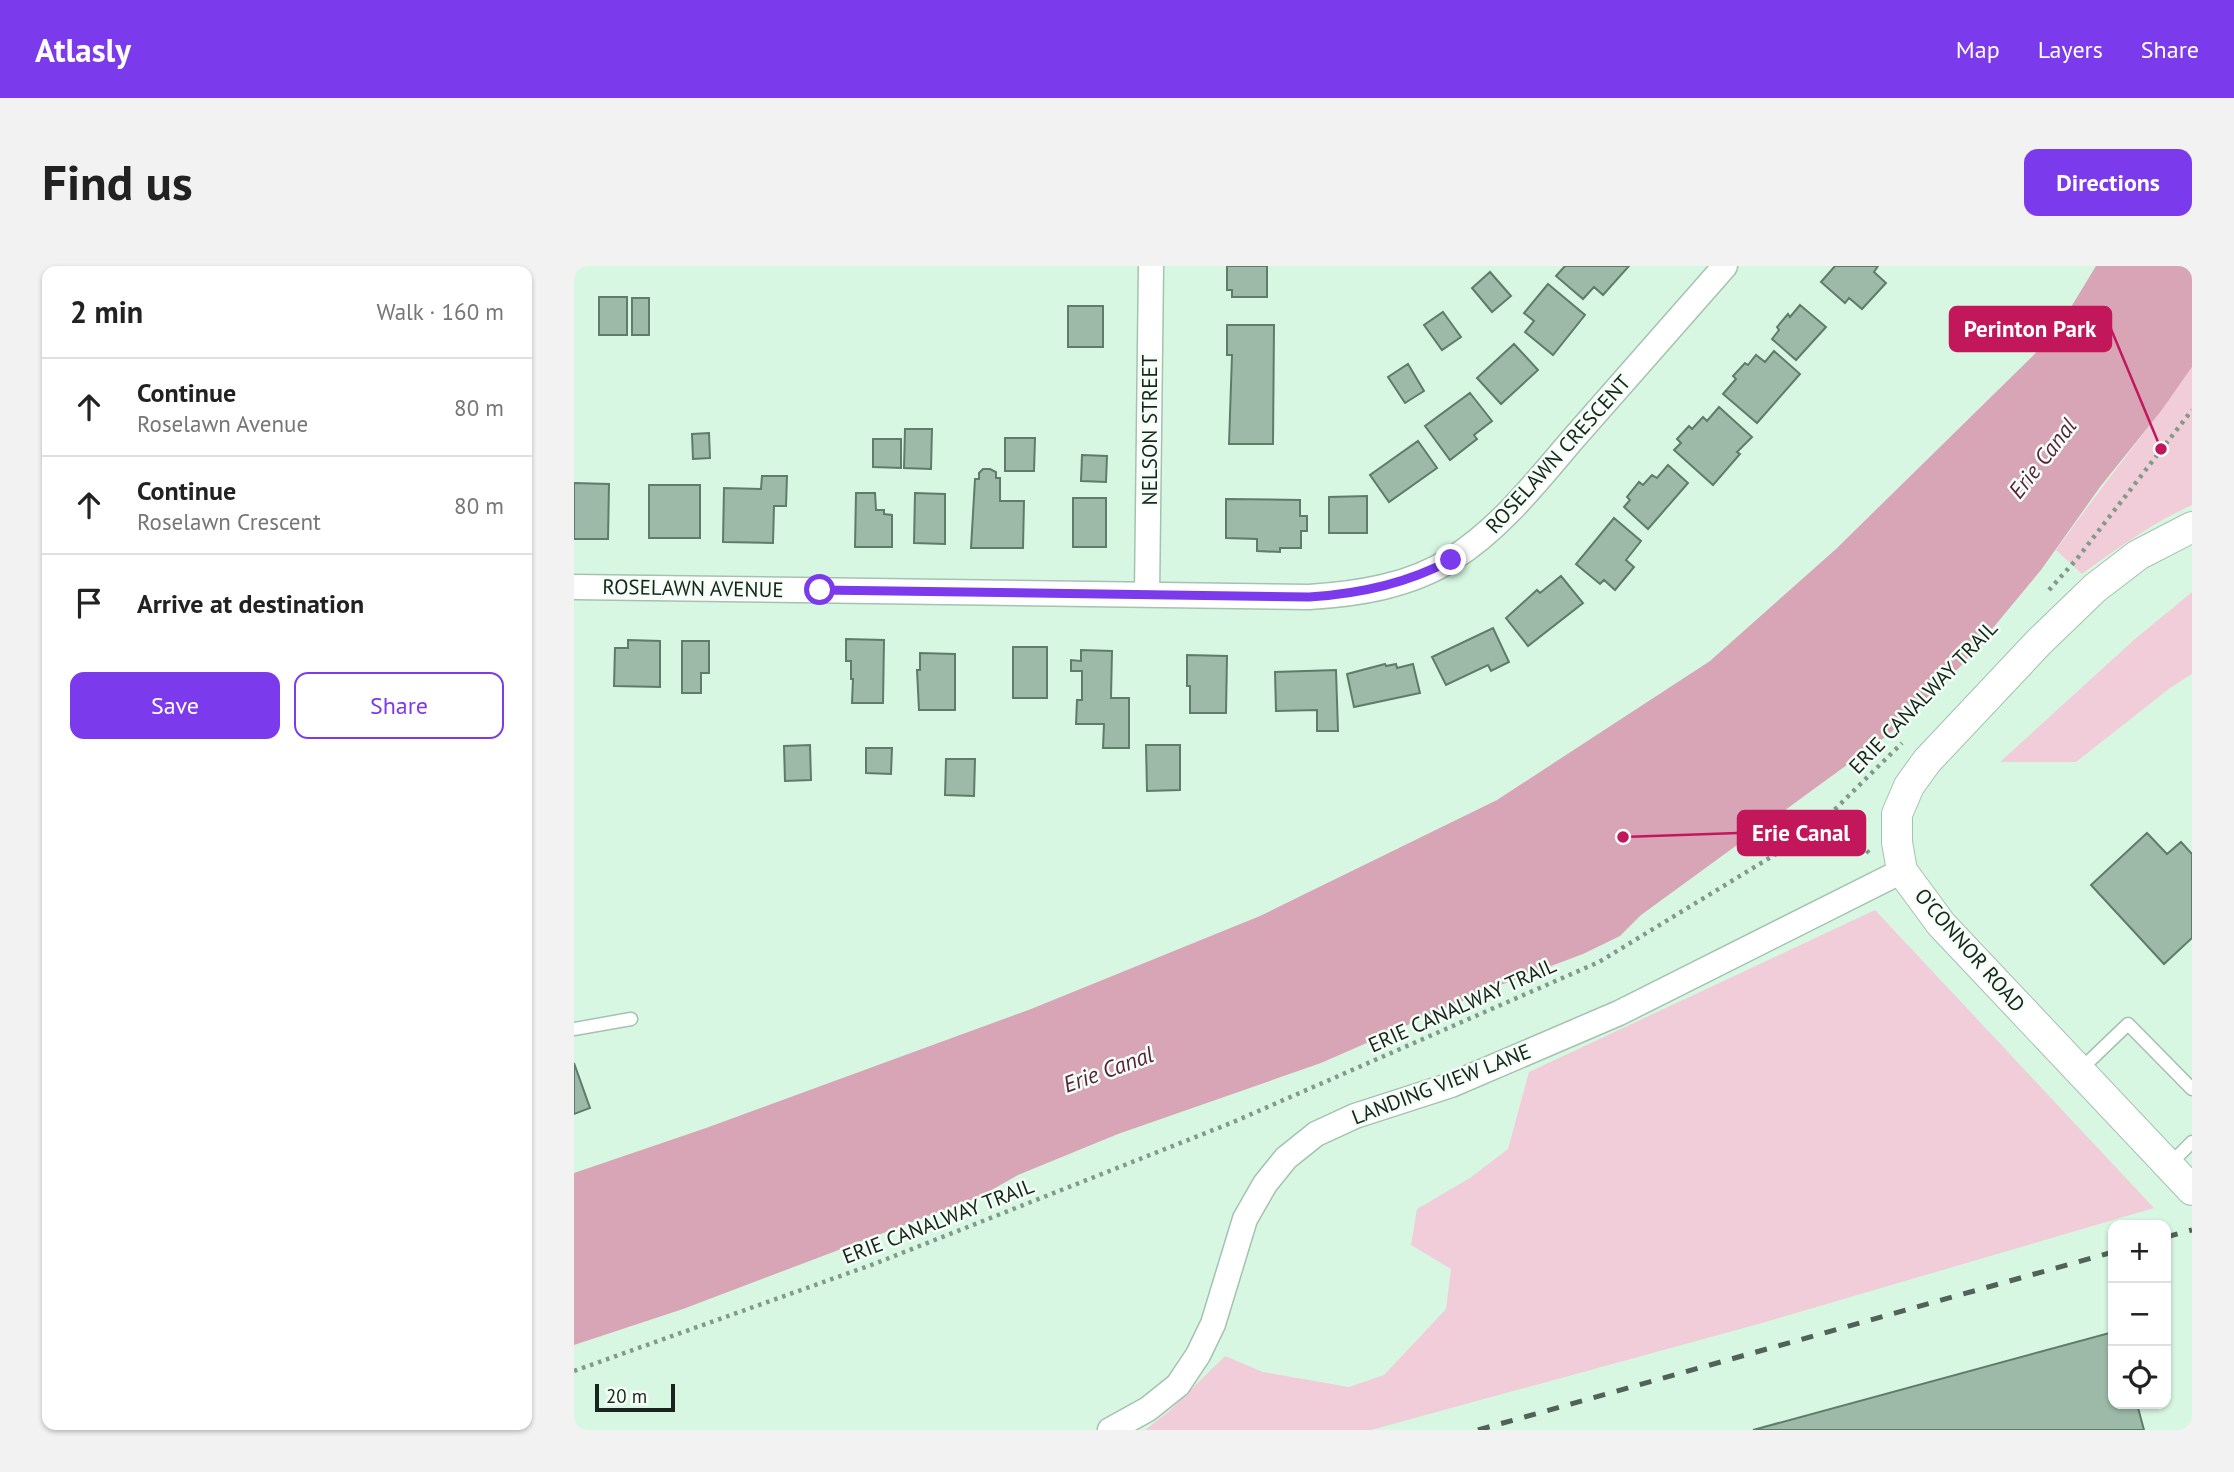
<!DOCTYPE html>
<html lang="en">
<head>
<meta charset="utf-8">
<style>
  body { margin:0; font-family:"PT Sans",sans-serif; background:#f2f2f2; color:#222 }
  .controls { position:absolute; right:21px; bottom:21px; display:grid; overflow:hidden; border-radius:14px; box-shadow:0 2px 5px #0004 }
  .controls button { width:63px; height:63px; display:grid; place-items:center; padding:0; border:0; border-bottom:2px solid #e0e0e0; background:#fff; color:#222; font:35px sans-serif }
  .scale { position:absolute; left:21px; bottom:18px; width:80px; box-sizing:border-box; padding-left:7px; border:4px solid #19241d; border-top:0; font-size:19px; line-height:24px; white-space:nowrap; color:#19241d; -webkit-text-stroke:5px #f3fff7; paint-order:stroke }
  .stop { position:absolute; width:21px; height:21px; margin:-16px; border:5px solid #7c3aed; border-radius:50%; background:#fff }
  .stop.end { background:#7c3aed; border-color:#fff; box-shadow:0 2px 7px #0008 }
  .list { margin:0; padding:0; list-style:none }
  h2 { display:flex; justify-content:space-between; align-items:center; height:91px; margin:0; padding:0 28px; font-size:30px }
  h2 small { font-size:23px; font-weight:400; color:#767676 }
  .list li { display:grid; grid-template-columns:46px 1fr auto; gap:21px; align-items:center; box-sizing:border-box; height:98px; padding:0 28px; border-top:2px solid #e0e0e0 }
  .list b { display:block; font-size:26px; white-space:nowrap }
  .list p { margin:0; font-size:23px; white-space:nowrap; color:#767676 }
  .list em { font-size:23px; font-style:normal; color:#767676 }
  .actions { display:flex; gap:14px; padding:21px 28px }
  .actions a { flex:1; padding:16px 0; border:2px solid #7c3aed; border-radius:14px; text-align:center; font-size:24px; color:#7c3aed }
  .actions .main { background:#7c3aed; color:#fff }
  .icon { flex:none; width:38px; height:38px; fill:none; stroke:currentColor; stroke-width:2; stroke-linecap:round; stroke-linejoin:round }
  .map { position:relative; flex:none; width:1618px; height:1164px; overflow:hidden; border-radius:14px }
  header { display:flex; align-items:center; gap:42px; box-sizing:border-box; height:98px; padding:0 35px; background:#7c3aed; color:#fff }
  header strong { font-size:33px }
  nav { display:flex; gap:38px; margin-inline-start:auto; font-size:24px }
  .intro { display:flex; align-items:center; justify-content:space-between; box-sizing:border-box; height:168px; padding:0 42px }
  h1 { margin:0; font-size:49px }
  .button { padding:18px 32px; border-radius:14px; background:#7c3aed; color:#fff; font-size:24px; font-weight:700 }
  main { display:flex; gap:42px; padding:0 42px }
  aside { flex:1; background:#fff; border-radius:14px; box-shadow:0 2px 5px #0004 }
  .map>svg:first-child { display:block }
  .green { fill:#f1cdd9 }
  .water { fill:#d8a5b7 }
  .building { fill:#9cbaa7; stroke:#5f7b6a; stroke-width:2 }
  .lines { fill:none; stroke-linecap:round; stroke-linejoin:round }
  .service-casing { stroke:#a4c2af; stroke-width:15 }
  .minor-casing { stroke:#a4c2af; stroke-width:27 }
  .tertiary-casing { stroke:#a4c2af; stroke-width:32 }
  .path { stroke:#83998b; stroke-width:4.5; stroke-dasharray:3.5 5; stroke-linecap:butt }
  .service { stroke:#fff; stroke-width:12 }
  .minor { stroke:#fff; stroke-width:24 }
  .tertiary { stroke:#fff; stroke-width:30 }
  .rail { stroke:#516258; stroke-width:5; stroke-dasharray:12 12; stroke-linecap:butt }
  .route { stroke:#7c3aed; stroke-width:9 }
  .labels { text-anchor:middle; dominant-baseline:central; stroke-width:5; stroke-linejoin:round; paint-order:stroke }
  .street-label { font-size:21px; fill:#19241d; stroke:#f3fff7 }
  .water-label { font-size:23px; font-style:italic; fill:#5c1f3b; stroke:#f3fff7 }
  .leader { fill:none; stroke:#c2185b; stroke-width:2.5 }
  .callout-dot { fill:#c2185b; stroke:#f3fff7; stroke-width:2.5 }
  .callout { fill:#c2185b; stroke:#c2185b; stroke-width:2.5 }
  .callout-label { font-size:23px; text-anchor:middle; font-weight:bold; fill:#fff }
</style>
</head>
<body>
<header>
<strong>Atlasly</strong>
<nav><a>Map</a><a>Layers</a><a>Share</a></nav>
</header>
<div class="intro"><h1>Find us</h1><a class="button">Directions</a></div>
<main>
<aside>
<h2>2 min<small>Walk · 160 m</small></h2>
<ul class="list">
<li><svg class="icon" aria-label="ahead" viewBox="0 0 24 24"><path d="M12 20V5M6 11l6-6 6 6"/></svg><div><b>Continue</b><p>Roselawn Avenue</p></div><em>80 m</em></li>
<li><svg class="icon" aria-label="ahead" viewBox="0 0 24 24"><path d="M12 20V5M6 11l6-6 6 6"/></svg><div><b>Continue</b><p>Roselawn Crescent</p></div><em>80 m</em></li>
<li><svg class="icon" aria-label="arrive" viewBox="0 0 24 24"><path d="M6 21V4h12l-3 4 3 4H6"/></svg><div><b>Arrive at destination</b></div></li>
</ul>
<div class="actions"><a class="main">Save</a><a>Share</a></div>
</aside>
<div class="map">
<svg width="1618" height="1164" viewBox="0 0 1618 1164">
  <rect width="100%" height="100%" fill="#d8f7e3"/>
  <path class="green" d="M 1618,101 L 1618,239 C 1578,257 1544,282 1508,308 L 1482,284 C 1526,222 1575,163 1618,101 Z
    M 1618,326 L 1618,408 L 1596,422 L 1502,496 L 1426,496 L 1561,373 Z
    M 1301,644 L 1580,942 L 1188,1057 L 797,1164 L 571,1164 L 594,1146 L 651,1090 L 689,1106 L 775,1121 L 810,1109 L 872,1043 L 877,1003 L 837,979 L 843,943 L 896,912 L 934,883 L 955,806 Z"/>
  <path class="water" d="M 1522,0 L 1618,0 L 1618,101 L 1587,145 L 1526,221 L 1467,304 L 1389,398 L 1314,469 L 1067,649 L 1046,670 L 1009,688 L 916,723 L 747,797 L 544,868 L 444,909 L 407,930 L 109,1043 L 0,1079 L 0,907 L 132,862 L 457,743 L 686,650 L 923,534 L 1136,395 L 1262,283 L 1480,69 Z"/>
  <path class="building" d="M 653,0 L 693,0 L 693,31 L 658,31 L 658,24 L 653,24 Z
    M 991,0 L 1055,0 L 1029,29 L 1020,21 L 1009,33 L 982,10 Z
    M 1261,0 L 1304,0 L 1300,6 L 1312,17 L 1288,43 L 1275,32 L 1271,37 L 1247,16 Z
    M 916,6 L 937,30 L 918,46 L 898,22 Z
    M 974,18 L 1011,49 L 979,89 L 951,66 L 960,55 L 950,47 Z
    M 25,31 L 53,31 L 53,69 L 25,69 Z
    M 58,32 L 75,32 L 75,69 L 58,69 Z
    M 1226,39 L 1252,61 L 1222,94 L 1198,73 L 1205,64 L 1203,61 L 1214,48 L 1216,51 Z
    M 494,40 L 529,40 L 529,81 L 494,81 Z
    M 869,46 L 887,71 L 868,84 L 850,59 Z
    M 653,59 L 700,59 L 699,178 L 655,178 L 658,89 L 653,89 Z
    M 940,78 L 964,104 L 927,138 L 903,112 Z
    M 1200,85 L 1226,108 L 1183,157 L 1149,128 L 1162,113 L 1159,110 L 1171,97 L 1174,99 L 1182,89 L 1191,96 Z
    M 834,98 L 850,125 L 831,137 L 814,111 Z
    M 896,127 L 918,155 L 900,169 L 903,173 L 876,194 L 851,160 Z
    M 1145,141 L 1178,171 L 1163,186 L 1166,188 L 1139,219 L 1100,184 L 1107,177 L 1103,173 L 1115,160 L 1118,163 L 1129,151 L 1133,155 Z
    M 331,163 L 358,163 L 357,203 L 330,202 Z
    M 135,167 L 136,192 L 119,193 L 118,168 Z
    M 431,172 L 461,172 L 460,205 L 431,205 Z
    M 299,173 L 327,173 L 327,202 L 299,201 Z
    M 844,175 L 863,202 L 815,236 L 796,209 Z
    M 508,189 L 533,190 L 532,216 L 507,215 Z
    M 1094,199 L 1114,217 L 1074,263 L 1050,241 L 1056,234 L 1053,231 L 1065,216 L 1069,219 L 1078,209 L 1083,212 Z
    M 409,203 L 416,203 L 422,206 L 422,212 L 426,212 L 426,235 L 450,235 L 449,282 L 397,282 L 401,213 L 405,213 L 405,207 Z
    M 188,210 L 213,210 L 212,240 L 200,240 L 199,277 L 149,276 L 150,222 L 187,223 Z
    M 0,217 L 35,218 L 34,273 L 0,273 Z
    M 75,219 L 126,219 L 126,272 L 75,272 Z
    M 282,227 L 301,227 L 302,244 L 310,244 L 310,248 L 318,249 L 318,281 L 281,281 Z
    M 341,227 L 371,228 L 371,278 L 340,277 Z
    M 793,230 L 793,267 L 755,267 L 755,231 Z
    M 499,232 L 532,232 L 532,281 L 499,281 Z
    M 652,233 L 726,234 L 726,250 L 733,250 L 733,265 L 727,265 L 727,282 L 706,282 L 706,286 L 683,285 L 683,273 L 652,272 Z
    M 1040,252 L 1067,275 L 1052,294 L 1060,301 L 1041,324 L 1030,314 L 1026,318 L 1002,298 Z
    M 987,310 L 1009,337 L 954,380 L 932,352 L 963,324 L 966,327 Z
    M 919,362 L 935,396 L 917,405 L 914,399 L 872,419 L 858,391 Z
    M 272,373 L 310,374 L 309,437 L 278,437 L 279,413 L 277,413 L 277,395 L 272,395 Z
    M 54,374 L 86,375 L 86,421 L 40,420 L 41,382 L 54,382 Z
    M 108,375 L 135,375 L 135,407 L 127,407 L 127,427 L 108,427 Z
    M 439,381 L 473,381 L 473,432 L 439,432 Z
    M 507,384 L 538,385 L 537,432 L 555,432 L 555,482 L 529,482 L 530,458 L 502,458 L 503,434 L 508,434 L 508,405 L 497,405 L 497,394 L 507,395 Z
    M 346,387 L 381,388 L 381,444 L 345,444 L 343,404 L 346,404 Z
    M 613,389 L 653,390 L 652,447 L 616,447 L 616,420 L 613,420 Z
    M 811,398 L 812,400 L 822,398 L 823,402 L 839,398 L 846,427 L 780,441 L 773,408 Z
    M 762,404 L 764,465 L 743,465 L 743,444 L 702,445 L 701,406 Z
    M 236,479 L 237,514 L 211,515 L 210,480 Z
    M 572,479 L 606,479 L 606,524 L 573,525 Z
    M 292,482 L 318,482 L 317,508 L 292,507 Z
    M 372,493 L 401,493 L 400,530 L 371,529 Z
    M 1573,567 L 1593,588 L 1607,576 L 1618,588 L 1618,672 L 1590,698 L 1517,619 Z
    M 0,797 L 16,842 L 0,848 Z
    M 1539,1066 L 1539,1138 L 1563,1138 L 1570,1164 L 1179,1164 Z"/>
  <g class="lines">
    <defs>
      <path id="service" d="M 0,763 L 57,753
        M 1505,805 L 1554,758 L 1618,823
        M 1595,899 L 1618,876"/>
      <path id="minor" d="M 0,321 L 735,331 C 784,328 836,320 878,293 C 926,263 963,215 999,173 C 1050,115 1100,58 1151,0
        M 573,329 L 577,0
        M 536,1164 L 574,1143 L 604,1119 L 624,1089 L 639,1058 L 671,953 L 691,918 L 712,892 L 742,868 L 781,850 L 877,819 L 1045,747 L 1328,605"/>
      <path id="tertiary" d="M 1618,261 L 1564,289 L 1521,322 L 1465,376 L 1353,495 L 1335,520 L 1323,548 L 1323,576 L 1328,605 L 1367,658 L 1618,924"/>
    </defs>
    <use href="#service" class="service-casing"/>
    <use href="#minor" class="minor-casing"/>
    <use href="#tertiary" class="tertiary-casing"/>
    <path class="path" d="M 1475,324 L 1502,294 L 1618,144
      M 1257,548 L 1295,587
      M 0,1105 L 300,998 L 657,857 L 1025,696 L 1238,566 L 1328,477"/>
    <use href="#service" class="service"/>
    <use href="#minor" class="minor"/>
    <use href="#tertiary" class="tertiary"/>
    <path class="rail" d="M 1592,971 L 1618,964
      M 904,1164 L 1539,986"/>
  </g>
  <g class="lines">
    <path class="route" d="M 246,324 L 735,331 C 785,328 832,318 877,294"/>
  </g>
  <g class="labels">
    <g class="street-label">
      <text transform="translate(575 164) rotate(-90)">NELSON STREET</text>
      <text transform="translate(984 188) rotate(-48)">ROSELAWN CRESCENT</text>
      <text transform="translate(119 322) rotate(1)">ROSELAWN AVENUE</text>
      <text transform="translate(1349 431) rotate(-46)">ERIE CANALWAY TRAIL</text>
      <text transform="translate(1396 684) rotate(49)">O'CONNOR ROAD</text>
      <text transform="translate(888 739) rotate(-24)">ERIE CANALWAY TRAIL</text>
      <text transform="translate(867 818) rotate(-21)">LANDING VIEW LANE</text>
      <text transform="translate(364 955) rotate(-21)">ERIE CANALWAY TRAIL</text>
    </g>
    <g class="water-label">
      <text transform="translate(1468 192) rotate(-52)">Erie Canal</text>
      <text transform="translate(534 803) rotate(-20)">Erie Canal</text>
    </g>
  </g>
  <path class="leader" d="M1587 183L1537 63M1049 571L1164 567"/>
  <g class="callout-dot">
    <circle cx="1587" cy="183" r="7"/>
    <circle cx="1049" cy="571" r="7"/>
  </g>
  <g class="callout">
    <rect x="1376" y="41" width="161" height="44" rx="7"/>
    <rect x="1164" y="545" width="127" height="44" rx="7"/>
  </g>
  <g class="callout-label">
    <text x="1456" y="71">Perinton Park</text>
    <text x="1227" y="575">Erie Canal</text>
  </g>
</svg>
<div class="controls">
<button>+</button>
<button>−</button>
<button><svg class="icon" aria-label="locate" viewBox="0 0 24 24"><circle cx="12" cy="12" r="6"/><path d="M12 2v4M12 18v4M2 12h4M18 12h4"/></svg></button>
</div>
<div class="scale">20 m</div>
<div class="stop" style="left:246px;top:324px"></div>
<div class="stop end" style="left:877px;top:294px"></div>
</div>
</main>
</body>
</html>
